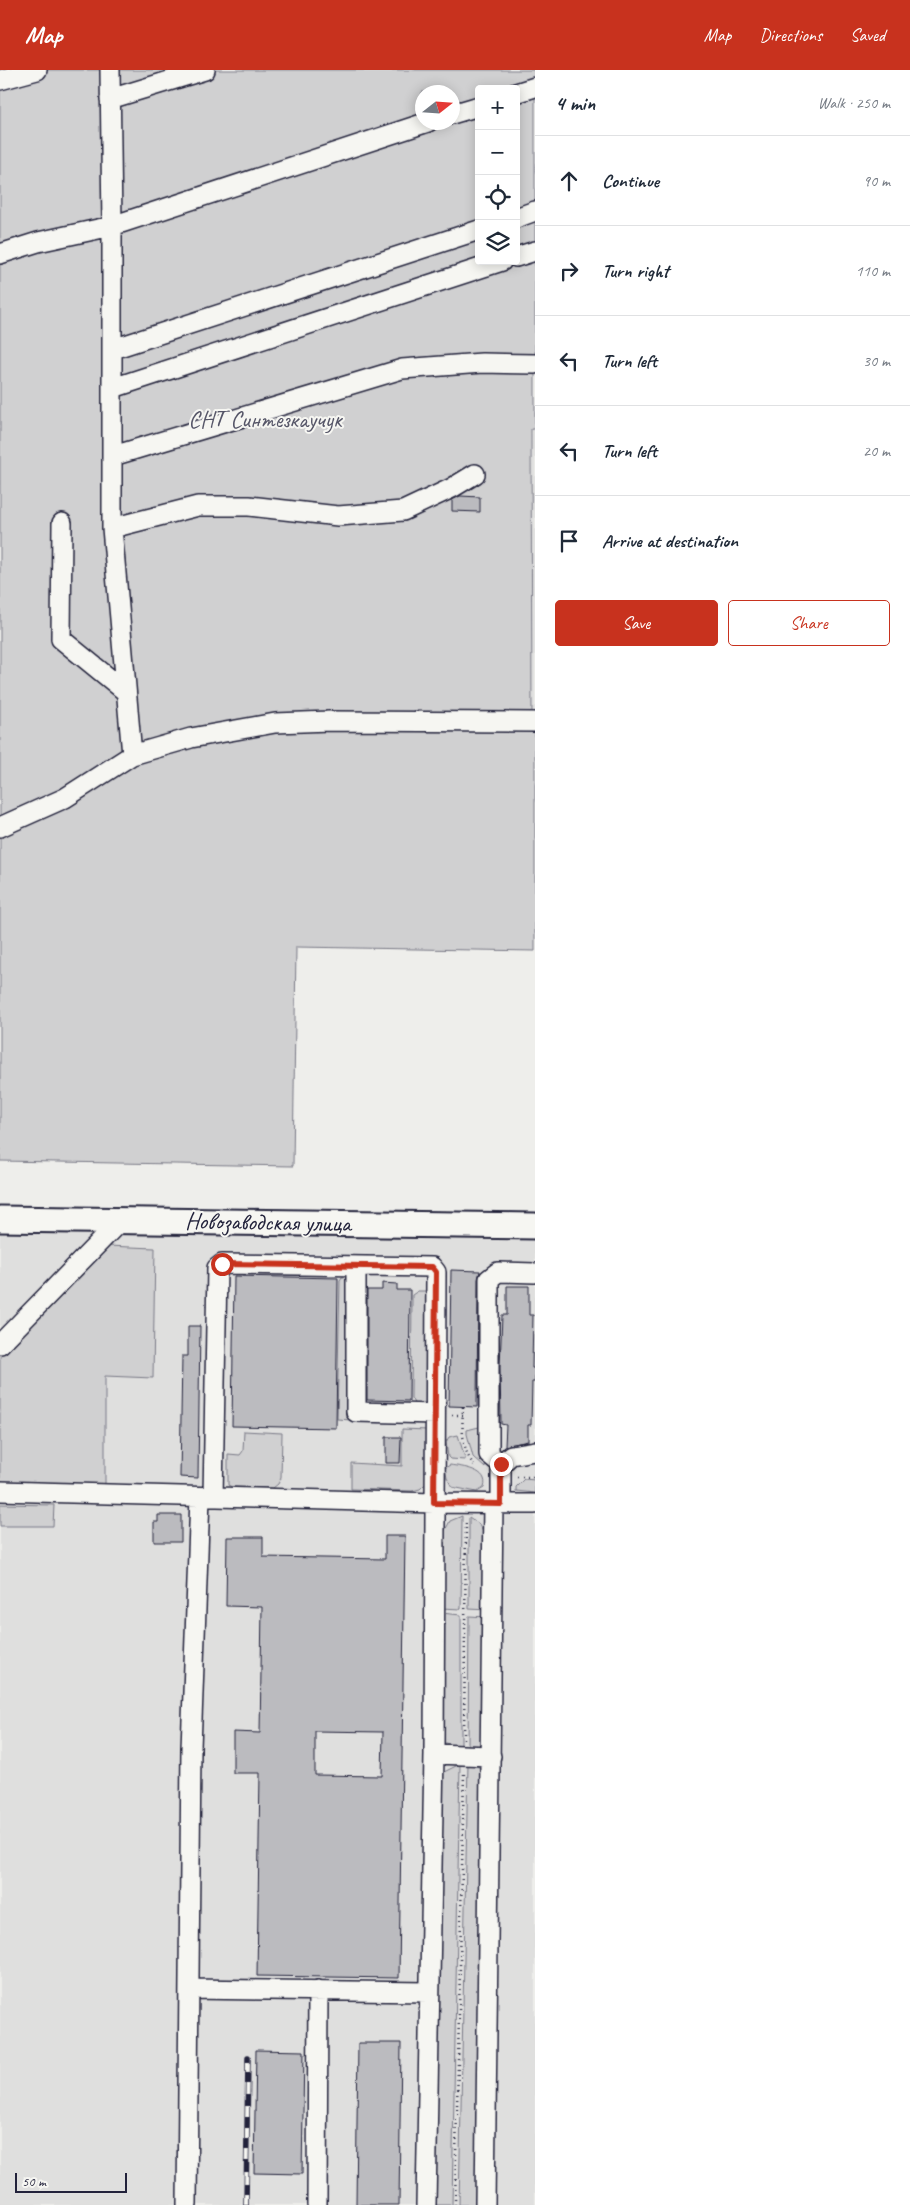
<!DOCTYPE html>
<html lang="en">
<head>
<meta charset="utf-8">
<style>
  body { margin:0; font-family:Caveat,sans-serif; background:#f6f6f7; color:#1f2937 }
  .controls { position:absolute; right:15px; top:15px; display:grid; overflow:hidden; border-radius:5px; box-shadow:0 2px 12px #0003 }
  .controls button { width:45px; height:45px; display:grid; place-items:center; padding:0; border:0; border-bottom:1px solid #e0e1e3; background:#fff; color:#1f2937; font:25px sans-serif }
  .compass { position:absolute; left:415px; top:15px; width:45px; height:45px; border-radius:50%; background:#fff; box-shadow:0 2px 12px #0003; rotate:73deg }
  .scale { position:absolute; left:15px; bottom:12px; width:112px; box-sizing:border-box; padding-left:5px; border:2px solid #22223b; border-top:0; font-size:14px; line-height:18px; white-space:nowrap; color:#22223b; -webkit-text-stroke:4px #f6f6f2; paint-order:stroke }
  .stop { position:absolute; width:15px; height:15px; margin:-11px; border:4px solid #c8321e; border-radius:50%; background:#fff }
  .stop.end { background:#c8321e; border-color:#fff; box-shadow:0 1px 5px #0008 }
  .list { margin:0; padding:0; list-style:none }
  h2 { display:flex; justify-content:space-between; align-items:center; height:65px; margin:0; padding:0 20px; font-size:21px }
  h2 small { font-size:16px; font-weight:400; color:#747a83 }
  .list li { display:grid; grid-template-columns:32px 1fr auto; gap:15px; align-items:center; box-sizing:border-box; height:90px; padding:0 20px; border-top:1px solid #e0e1e3 }
  .list b { display:block; font-size:19px; white-space:nowrap }
  .list em { font-size:16px; font-style:normal; color:#747a83 }
  .actions { display:flex; gap:10px; padding:15px 20px }
  .actions a { flex:1; padding:11px 0; border:1px solid #c8321e; border-radius:5px; text-align:center; font-size:18px; color:#c8321e }
  .actions .main { background:#c8321e; color:#fff }
  .icon { flex:none; width:28px; height:28px; fill:none; stroke:currentColor; stroke-width:2; stroke-linecap:round; stroke-linejoin:round }
  .map { position:relative; flex:none; width:535px; height:2135px; overflow:hidden }
  header { display:flex; align-items:center; gap:30px; box-sizing:border-box; height:70px; padding:0 25px; background:#c8321e; color:#fff }
  header strong { font-size:24px }
  nav { display:flex; gap:28px; margin-inline-start:auto; font-size:18px }
  main { display:flex }
  aside { flex:1; background:#fff }
  .map>svg:first-child { display:block }
  .built { fill:#dfdfde }
  .green { fill:#d0d0d1; stroke:#797986; fill-rule:evenodd }
  .building { fill:#bbbbbf; stroke:#22223b; fill-rule:evenodd }
  .lines { fill:none; stroke-linecap:round; stroke-linejoin:round }
  .minor-casing { stroke:#22223b; stroke-width:22 }
  .major-casing { stroke:#22223b; stroke-width:29 }
  .path { stroke:#22223b; stroke-width:2.5; stroke-dasharray:1 4; stroke-linecap:butt }
  .minor { stroke:#f6f6f2; stroke-width:19 }
  .major { stroke:#f6f6f2; stroke-width:25 }
  .rail-casing { stroke:#22223b; stroke-width:5.5 }
  .rail { stroke:#f6f6f2; stroke-width:4; stroke-dasharray:11; stroke-linecap:butt }
  .route { stroke:#c8321e; stroke-width:6 }
  .labels { text-anchor:middle; dominant-baseline:central; stroke-width:4; stroke-linejoin:round; paint-order:stroke }
  .park-label { font-size:24px; fill:#565668; stroke:#f6f6f2 }
  .street-label { font-size:24px; fill:#22223b; stroke:#f6f6f2 }
</style>
</head>
<body>
<header>
<strong>Map</strong>
<nav><a>Map</a><a>Directions</a><a>Saved</a></nav>
</header>
<main>
<div class="map">
<svg width="535" height="2135" viewBox="0 0 535 2135">
  <rect width="100%" height="100%" fill="#eeeeeb"/>
  <filter id="ink" filterUnits="userSpaceOnUse"><feTurbulence type="fractalNoise" baseFrequency=".02" numOctaves="2"/><feDisplacementMap in="SourceGraphic" scale="10" xChannelSelector="R" yChannelSelector="G"/><feConvolveMatrix kernelMatrix="1 2 1 2 8 2 1 2 1" color-interpolation-filters="sRGB"/></filter>
  <g filter="url(#ink)">
    <path class="built" d="M 532,360 L 535,360 L 535,881 L 532,881 Z
      M 0,1152 L 535,1163 L 535,2135 L 0,2135 Z"/>
    <path class="green" d="M 0,0 L 535,0 L 535,359 L 531,359 L 532,656 L 535,657 L 535,881 L 296,877 L 293,1096 L 0,1091 ZM 479,19 L 516,19 L 516,191 L 479,191 ZM 422,22 L 452,22 L 452,52 L 422,52 Z
      M 106,1176 L 155,1178 L 153,1308 L 105,1306 L 105,1419 L 0,1416 L 0,1284 L 96,1180 Z
      M 342,1207 L 349,1207 L 351,1350 L 337,1349 L 340,1210 Z
      M 418,1221 L 429,1221 L 427,1336 L 415,1335 L 411,1328 L 412,1225 Z
      M 483,1356 L 485,1359 L 485,1398 L 473,1387 L 467,1364 L 467,1360 Z
      M 402,1359 L 428,1360 L 426,1413 L 420,1419 L 412,1421 L 351,1419 L 351,1393 L 402,1396 Z
      M 244,1361 L 282,1363 L 281,1408 L 278,1414 L 273,1418 L 232,1417 L 228,1415 L 228,1384 L 240,1385 L 243,1381 Z
      M 458,1365 L 465,1388 L 465,1390 L 450,1389 L 448,1387 L 446,1372 L 449,1367 Z
      M 450,1395 C 462,1397 490,1399 484,1418 L 477,1422 L 452,1417 L 447,1408 L 445,1398 Z
      M 524,1409 L 535,1410 L 535,1423 L 516,1421 L 516,1417 Z
      M 0,1434 L 54,1435 L 53,1456 L 0,1456 Z
      M 462,1446 L 461,1539 L 441,1538 L 442,1466 L 450,1451 Z
      M 469,1447 L 479,1454 L 483,1462 L 487,1540 L 469,1539 Z
      M 441,1543 L 461,1545 L 461,1678 L 442,1672 Z
      M 469,1546 L 487,1547 L 483,1677 L 468,1679 Z
      M 468,1693 L 481,1698 L 476,2135 L 459,2135 Z
      M 460,1694 L 452,2135 L 433,2135 L 442,1703 Z"/>
    <path class="building" d="M 460,426 L 480,427 L 480,442 L 452,441 L 452,430 Z
      M 451,1200 L 480,1201 L 478,1209 L 477,1337 L 449,1336 Z
      M 234,1206 L 338,1208 L 336,1358 L 232,1356 Z
      M 382,1213 L 397,1214 L 397,1220 L 410,1220 L 409,1331 L 367,1330 L 367,1220 L 382,1220 Z
      M 507,1216 L 529,1216 L 529,1245 L 533,1245 L 532,1298 L 535,1298 L 535,1312 L 532,1312 L 531,1355 L 528,1355 L 528,1371 L 505,1376 L 506,1355 L 501,1354 L 500,1297 L 502,1245 L 507,1245 Z
      M 188,1256 L 200,1256 L 198,1408 L 180,1407 L 182,1286 L 188,1286 Z
      M 386,1367 L 401,1367 L 400,1393 L 386,1393 Z
      M 158,1445 L 181,1445 L 181,1472 L 154,1472 L 154,1452 L 158,1452 Z
      M 385,1466 L 405,1466 L 399,1908 L 257,1906 L 260,1703 L 233,1703 L 233,1662 L 260,1663 L 262,1537 L 226,1536 L 227,1467 L 263,1467 L 263,1487 L 385,1489 ZM 315,1661 L 383,1662 L 382,1706 L 315,1705 Z
      M 358,1973 L 401,1973 L 399,2135 L 356,2135 Z
      M 256,1980 L 304,1981 L 302,2104 L 254,2103 Z"/>
    <g class="lines">
      <defs>
        <path id="minor" d="M 0,10 L 37,0
          M 516,23 L 535,17
          M 110,29 L 205,0
          M 452,44 L 479,36
          M 516,148 L 535,141
          M 0,184 L 38,172 L 112,156 L 428,52
          M 516,187 L 535,181
          M 113,279 L 479,160
          M 113,318 L 502,191
          M 113,386 L 402,299 L 482,293 L 535,294
          M 62,453 L 61,569 L 126,622
          M 112,458 L 198,436 L 249,436 L 338,446 L 403,441 L 452,418 L 475,404
          M 132,685 L 191,668 L 275,653 L 330,651 L 535,652
          M 0,757 L 65,728 L 132,685 L 112,458 L 112,156 L 110,0
          M 356,1196 L 356,1342 L 435,1344
          M 0,1274 L 121,1150
          M 501,1394 L 489,1384 L 489,1209 L 498,1202 L 535,1203
          M 0,1421 L 434,1433 L 535,1434
          M 213,1427 L 217,1198 L 222,1194 L 432,1197 L 436,1202 L 434,1684 L 426,2135
          M 501,1434 L 501,1394 L 511,1385 L 535,1381
          M 434,1684 L 491,1686
          M 189,1919 L 428,1922
          M 187,2135 L 191,1678 L 200,1427
          M 317,2135 L 318,1920
          M 485,2135 L 493,1434"/>
        <path id="major" d="M 0,1149 L 535,1156"/>
      </defs>
      <use href="#minor" class="minor-casing"/>
      <use href="#major" class="major-casing"/>
      <path class="path" d="M 463,1337 C 462,1356 461,1379 474,1395
        M 452,1345 L 463,1345
        M 517,1407 L 535,1407
        M 464,1669 L 466,1450
        M 455,2135 L 464,1702"/>
      <use href="#minor" class="minor"/>
      <use href="#major" class="major"/>
      <defs>
        <path id="rail" d="M 246,2135 L 248,1987"/>
      </defs>
      <use href="#rail" class="rail-casing"/>
      <use href="#rail" class="rail"/>
    </g>
  </g>
  <g class="lines" filter="url(#ink)">
    <path class="route" d="M 222,1194 L 432,1197 L 436,1202 L 434,1433 L 501,1434 L 501,1394"/>
  </g>
  <g class="labels">
    <g class="park-label">
      <text x="265" y="349">СНТ Синтезкаучук</text>
    </g>
    <g class="street-label">
      <text transform="translate(268 1152) rotate(1)">Новозаводская улица</text>
    </g>
  </g>
</svg>
<div class="controls">
<button>+</button>
<button>−</button>
<button><svg class="icon" aria-label="locate" viewBox="0 0 24 24"><circle cx="12" cy="12" r="6"/><path d="M12 2v4M12 18v4M2 12h4M18 12h4"/></svg></button>
<button><svg class="icon" aria-label="layers" viewBox="0 0 24 24"><path d="M12 4l9 5-9 5-9-5zM3 14l9 5 9-5"/></svg></button>
</div>
<svg class="compass" viewBox="-18 -18 36 36"><path d="M0-13l5 13h-10z" fill="#e53935"/><path d="M0 13l5-13h-10z" fill="#747a83"/></svg>
<div class="scale">50 m</div>
<div class="stop" style="left:222px;top:1194px"></div>
<div class="stop end" style="left:501px;top:1394px"></div>
</div>
<aside>
<h2>4 min<small>Walk · 250 m</small></h2>
<ul class="list">
<li><svg class="icon" aria-label="ahead" viewBox="0 0 24 24"><path d="M12 20V5M6 11l6-6 6 6"/></svg><div><b>Continue</b></div><em>90 m</em></li>
<li><svg class="icon" aria-label="right" viewBox="0 0 24 24"><path d="M7 20v-9h11M14 6l5 5-5 5"/></svg><div><b>Turn right</b></div><em>110 m</em></li>
<li><svg class="icon" aria-label="left" viewBox="0 0 24 24"><path d="M17 20v-9H6M10 6l-5 5 5 5"/></svg><div><b>Turn left</b></div><em>30 m</em></li>
<li><svg class="icon" aria-label="left" viewBox="0 0 24 24"><path d="M17 20v-9H6M10 6l-5 5 5 5"/></svg><div><b>Turn left</b></div><em>20 m</em></li>
<li><svg class="icon" aria-label="arrive" viewBox="0 0 24 24"><path d="M6 21V4h12l-3 4 3 4H6"/></svg><div><b>Arrive at destination</b></div></li>
</ul>
<div class="actions"><a class="main">Save</a><a>Share</a></div>
</aside>
</main>
</body>
</html>
